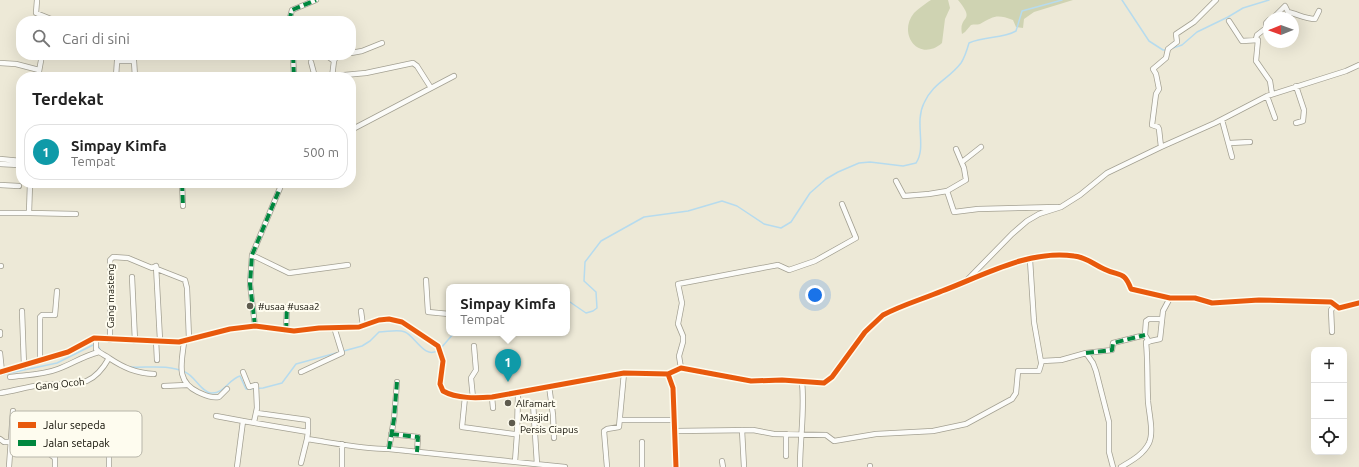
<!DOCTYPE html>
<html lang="id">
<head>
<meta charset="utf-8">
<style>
  body { margin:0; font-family:Ubuntu,sans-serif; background:#f6f6f6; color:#222 }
  .controls { position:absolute; right:12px; bottom:12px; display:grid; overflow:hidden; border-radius:8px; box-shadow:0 4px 16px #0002 }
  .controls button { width:36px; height:36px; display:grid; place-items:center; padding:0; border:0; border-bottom:1px solid #e0e0e0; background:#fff; color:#222; font:20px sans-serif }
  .compass { position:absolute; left:1263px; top:12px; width:36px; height:36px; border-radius:50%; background:#fff; box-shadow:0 4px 16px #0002; rotate:269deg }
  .you { position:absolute; left:815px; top:295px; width:14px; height:14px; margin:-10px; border:3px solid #fff; border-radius:50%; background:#1a73e8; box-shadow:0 0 0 6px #1a73e833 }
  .badge { display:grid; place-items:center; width:26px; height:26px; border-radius:50%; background:#5e5b4e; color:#fff; font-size:13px; font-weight:700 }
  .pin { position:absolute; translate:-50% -33px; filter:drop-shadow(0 1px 2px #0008) }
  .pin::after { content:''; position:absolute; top:21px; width:14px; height:12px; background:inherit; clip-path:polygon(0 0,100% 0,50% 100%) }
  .popup { position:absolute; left:446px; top:284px; width:124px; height:52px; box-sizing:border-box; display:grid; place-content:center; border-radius:8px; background:#fff; filter:drop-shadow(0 1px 3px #0005); font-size:13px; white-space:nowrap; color:#767676 }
  .popup b { font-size:15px; color:#222 }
  .popup::after { content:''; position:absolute; left:50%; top:100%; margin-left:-8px; border:8px solid transparent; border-top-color:#fff }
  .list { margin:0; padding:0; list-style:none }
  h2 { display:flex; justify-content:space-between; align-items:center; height:52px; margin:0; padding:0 16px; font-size:17px }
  h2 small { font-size:13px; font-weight:400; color:#767676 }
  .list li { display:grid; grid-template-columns:26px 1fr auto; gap:12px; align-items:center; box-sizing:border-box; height:56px; margin:0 8px 8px; padding:0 8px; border:1px solid #e0e0e0; border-radius:16px }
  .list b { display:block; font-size:15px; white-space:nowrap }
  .list p { margin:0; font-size:13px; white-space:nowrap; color:#767676 }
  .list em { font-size:13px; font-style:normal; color:#767676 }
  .icon { flex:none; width:22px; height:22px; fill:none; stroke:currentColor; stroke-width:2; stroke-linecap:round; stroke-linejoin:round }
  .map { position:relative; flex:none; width:1359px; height:467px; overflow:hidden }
  .search { position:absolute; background:#fff; box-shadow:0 4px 16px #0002; left:16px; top:16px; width:340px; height:44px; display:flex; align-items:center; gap:10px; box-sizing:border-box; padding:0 14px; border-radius:16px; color:#767676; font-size:15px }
  .panel { position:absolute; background:#fff; box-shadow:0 4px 16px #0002; left:16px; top:72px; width:340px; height:116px; border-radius:16px }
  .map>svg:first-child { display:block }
  .green { fill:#cfd3b2 }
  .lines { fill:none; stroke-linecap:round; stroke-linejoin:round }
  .stream { stroke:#b6dbee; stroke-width:1.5 }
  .street-casing { stroke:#a3a092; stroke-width:6 }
  .street { stroke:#fcfcf9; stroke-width:4.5 }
  .quiet { stroke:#00873e; stroke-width:4; stroke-dasharray:8 4; stroke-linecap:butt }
  .cycleway-casing { stroke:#fefcef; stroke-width:8 }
  .cycleway { stroke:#e8590c; stroke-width:5 }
  .poi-dot { fill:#5e5b4e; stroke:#fefcef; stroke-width:1.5 }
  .labels { text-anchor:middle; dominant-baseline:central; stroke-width:4; stroke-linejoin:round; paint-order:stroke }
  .street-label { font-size:10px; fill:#110f05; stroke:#fefcef }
  .poi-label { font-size:10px; fill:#110f05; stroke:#fefcef; text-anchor:start }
  .key { fill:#fefcef; stroke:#b7b5a9; stroke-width:1 }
  .key-label { font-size:11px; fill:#110f05 }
</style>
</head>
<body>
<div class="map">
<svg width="1359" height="467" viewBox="0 0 1359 467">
  <rect width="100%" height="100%" fill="#ede9d7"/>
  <path class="green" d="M 931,0 L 948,0 L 950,8 L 945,19 L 942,43 C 919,63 897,34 914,13 C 918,9 926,3 931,0 Z
    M 958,0 L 1073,0 L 1034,12 L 1024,19 L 1023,28 L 1016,27 L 1013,20 C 997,14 994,16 980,24 C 977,25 974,24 971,25 L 965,32 L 962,34 C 958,14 977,23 958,0 Z"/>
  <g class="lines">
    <path class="stream" d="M 1122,0 L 1149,41 L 1163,50 L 1166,50
      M 1170,49 L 1182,45 L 1197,32 L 1228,17 L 1243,8 L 1269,0
      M 567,300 L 586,313 L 593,311 L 597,308 L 596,292 L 584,281 L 585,262 L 601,241 L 644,217 L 688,211 L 722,201 L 737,206 L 764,224 L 781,228 L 791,222 L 810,193 L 826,179 L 838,172 L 859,163 L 870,162 L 903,166 L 916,163 C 927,147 914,123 924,103 C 933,83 949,79 961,63 C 965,57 967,50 969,43 C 984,36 1002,39 1016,31 L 1022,11 L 1062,0
      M 441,348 L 454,333
      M 129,367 C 148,368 167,364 185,372 C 195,376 201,392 211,393 C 224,394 229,379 240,376 L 246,389 L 263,388 L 282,383 L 296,364 L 362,346 L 370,341 L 379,332 C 387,332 398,329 405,332 C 415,336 425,360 438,350
      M 0,375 L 57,363 L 93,345 L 99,347 L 100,350"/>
    <defs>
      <path id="street" d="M 37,0 L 36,13 L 56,21
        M 1273,18 L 1285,6 L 1288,12 C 1297,14 1306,19 1315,19 L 1319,11
        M 289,21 L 292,10 L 316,0
        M 1229,21 L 1242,41 L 1258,40 L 1256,61 L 1270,81 L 1272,94
        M 1256,39 L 1257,35 L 1266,28 L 1266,23 L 1269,20
        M 351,53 L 362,51 L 382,43
        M 293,55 L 294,77
        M 326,55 L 334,61
        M 311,62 L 315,77
        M 0,63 L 16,64 L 39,70
        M 38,77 L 42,55
        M 116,77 L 117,61 L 134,61 L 135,77
        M 322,77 L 366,73 L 413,63 L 417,66 L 431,88
        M 332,77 L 334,61 L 337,55
        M 1267,96 L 1275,118
        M 1222,120 L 1232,157
        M 1296,123 L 1303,121 L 1304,110 L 1296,86
        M 351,130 L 454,76
        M 1230,143 L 1250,142
        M 1161,147 L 1159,129 L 1158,127 L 1152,125 L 1156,94 L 1159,89 L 1156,74 L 1153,69 L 1166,58 L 1168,49 L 1177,42 L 1176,34 L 1194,22 L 1216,0
        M 0,159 L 21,161
        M 962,162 L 981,147
        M 0,164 L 19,165
        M 896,181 L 904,196 L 929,194 L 947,191 L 954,212 L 978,209 L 1058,207
        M 182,183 L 183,206
        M 0,185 L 19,186
        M 947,191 L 966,180 L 964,168 L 956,149
        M 0,213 L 29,213 L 30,183
        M 30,213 L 76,214
        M 252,255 L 289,273 L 348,265
        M 1030,260 L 1034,322 L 1041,362
        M 0,266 L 1,266
        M 156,266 L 160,340
        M 132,277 L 135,341
        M 968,279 L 1012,234 L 1027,221 L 1039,214 L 1061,207 L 1080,195 L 1107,173 L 1161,147 L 1215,123 L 1267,96 L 1346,71 L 1359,65
        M 426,280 L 428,312 L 449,314
        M 22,311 L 24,366
        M 361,311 L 363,326
        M 255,326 L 250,284 L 252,255 L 280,188 L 280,183
        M 286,331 L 287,307
        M 1332,332 L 1331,310 L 1335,305
        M 0,335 L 0,332
        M 94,338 L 96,342 L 96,349 C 100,354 105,355 109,358 C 124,368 136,373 154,374
        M 110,340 L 110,260 L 113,257 L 128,258 L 152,268 L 156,266 L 157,269 L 185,280 L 187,288 L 189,339
        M 156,340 L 157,360
        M 184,342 C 182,362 175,381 198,392 C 205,395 210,398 219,397 L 227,389
        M 1149,342 L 1145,335 L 1146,321 L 1149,319 L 1162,319
        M 0,353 L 2,372
        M 1086,353 L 1112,350 L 1113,343 L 1145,335
        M 40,360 L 40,317 L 42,315 L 55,315 L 57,291
        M 681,368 L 679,356 L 683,342 L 683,336 L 678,324 L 682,303 L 678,284 L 778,265 L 789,270 L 815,261 L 856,238 L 842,204
        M 0,372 L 68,352 L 94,338 L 179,342 L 230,329 L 255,326 L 294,331 L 319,328 L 359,327 L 379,320 L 389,319 L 402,322 L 438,346 L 443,361 L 440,384 L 443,391 C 457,399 477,398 492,397 L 624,373 L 668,374 L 673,388 L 676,467
        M 243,372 L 249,387 L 256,385 L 257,408 L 254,422
        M 301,372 L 342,353 L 334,327
        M 668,374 L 681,368 L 751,381 L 782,380 L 824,383 L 832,377 L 865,332 L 883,315 C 902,305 923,299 942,291 C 982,276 1030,249 1074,256 C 1086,257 1093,264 1104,269 C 1120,277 1124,270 1131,289 L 1170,298 L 1195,298 L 1212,303 L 1259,300 L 1331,302 L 1339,308 L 1359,303
        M 10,377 C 26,375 43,375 58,369 C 72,364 83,356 99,352
        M 164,386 L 187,385
        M 549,386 L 553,415 L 554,438
        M 0,393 C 13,391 27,387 40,385 C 72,382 90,392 109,358
        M 465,397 L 462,427 L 514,434 L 517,434 L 518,394
        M 492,397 L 493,408
        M 473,398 L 471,378 L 476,370 L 474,346
        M 533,403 L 537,464
        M 257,413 L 308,420 L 308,432
        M 216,416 L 243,421
        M 620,420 L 674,420
        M 517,430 L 535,429
        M 742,430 L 744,467
        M 675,431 L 753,430 L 774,434 L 826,435 L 834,441 L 876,434 L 933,431 L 966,424 L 1012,399 L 1016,393 L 1018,371 L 1039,371 L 1042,361 L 1061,360 L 1086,353 L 1093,363 L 1096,371 L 1109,422 L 1109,452 L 1113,467
        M 391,434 L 418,437 L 417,452
        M 0,439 L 4,442 L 11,442
        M 642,442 L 642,467
        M 11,444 L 39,446 L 55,458 L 55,467
        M 389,449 L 394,419 L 397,382
        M 786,456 L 786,434
        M 722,461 L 723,467
        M 515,462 L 517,434
        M 301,463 L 307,439
        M 870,466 L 870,467
        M 9,467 L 13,411
        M 109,467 L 109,447
        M 237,467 L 243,421 L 308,432 L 307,439 C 334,443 362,449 389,449 L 565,467
        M 342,467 L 342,444
        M 607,467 L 604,431 L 607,429 L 619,427 L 624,373
        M 800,467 C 800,438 805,410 802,382
        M 1121,467 C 1131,461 1143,455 1149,443 C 1154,432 1149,414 1148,401 C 1147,381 1148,362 1146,342 L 1160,339 L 1163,311 L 1170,298"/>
    </defs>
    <use href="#street" class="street-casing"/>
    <use href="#street" class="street"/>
    <path class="quiet" d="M 289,21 L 292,10 L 316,0
      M 293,55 L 294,77
      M 182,183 L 183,206
      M 255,326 L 250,284 L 252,255 L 280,188 L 280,183
      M 286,331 L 287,307
      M 1086,353 L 1112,350 L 1113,343 L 1145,335
      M 391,434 L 418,437 L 417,452
      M 389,449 L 394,419 L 397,382"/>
    <defs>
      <path id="cycleway" d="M 0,372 L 68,352 L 94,338 L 179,342 L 230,329 L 255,326 L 294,331 L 319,328 L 359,327 L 379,320 L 389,319 L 402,322 L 438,346 L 443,361 L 440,384 L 443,391 C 457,399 477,398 492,397 L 624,373 L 668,374 L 673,388 L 676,467
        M 668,374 L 681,368 L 751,381 L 782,380 L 824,383 L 832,377 L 865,332 L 883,315 C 902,305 923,299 942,291 C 982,276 1030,249 1074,256 C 1086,257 1093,264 1104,269 C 1120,277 1124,270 1131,289 L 1170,298 L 1195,298 L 1212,303 L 1259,300 L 1331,302 L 1339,308 L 1359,303"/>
    </defs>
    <use href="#cycleway" class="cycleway-casing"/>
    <use href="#cycleway" class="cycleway"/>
  </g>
  <g class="poi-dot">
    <circle cx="250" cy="306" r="4"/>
    <circle cx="508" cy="403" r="4"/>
    <circle cx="512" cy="423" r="4"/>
  </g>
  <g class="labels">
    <g class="street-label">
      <text transform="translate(110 296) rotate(-90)">Gang masteng</text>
      <text transform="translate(60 384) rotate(-6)">Gang Ocoh</text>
    </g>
    <g class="poi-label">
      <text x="258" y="306">#usaa #usaa2</text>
      <text x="516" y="403">Alfamart</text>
      <text x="520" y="417">Masjid<tspan x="520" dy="12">Persis Ciapus</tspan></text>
    </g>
  </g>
  <rect x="10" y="411" width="132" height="46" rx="6" class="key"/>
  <rect x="18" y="422" width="18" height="6" fill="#e8590c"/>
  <rect x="18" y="440" width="18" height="6" fill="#00873e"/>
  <g class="key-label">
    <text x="43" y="429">Jalur sepeda</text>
    <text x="43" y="447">Jalan setapak</text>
  </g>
</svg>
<div class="controls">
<button>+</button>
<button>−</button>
<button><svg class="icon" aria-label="locate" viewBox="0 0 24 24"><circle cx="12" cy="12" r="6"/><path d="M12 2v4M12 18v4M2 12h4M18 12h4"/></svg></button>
</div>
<svg class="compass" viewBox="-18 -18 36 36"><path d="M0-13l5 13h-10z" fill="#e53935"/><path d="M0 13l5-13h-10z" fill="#767676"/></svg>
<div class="you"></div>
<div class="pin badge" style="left:508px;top:382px;background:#0f9aa8">1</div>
<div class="popup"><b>Simpay Kimfa</b>Tempat</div>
<div class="search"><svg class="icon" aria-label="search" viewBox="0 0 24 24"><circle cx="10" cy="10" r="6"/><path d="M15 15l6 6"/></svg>Cari di sini</div>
<section class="panel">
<h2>Terdekat<small></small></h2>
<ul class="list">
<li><span class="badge" style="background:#0f9aa8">1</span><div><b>Simpay Kimfa</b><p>Tempat</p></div><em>500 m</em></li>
</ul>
</section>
</div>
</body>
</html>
